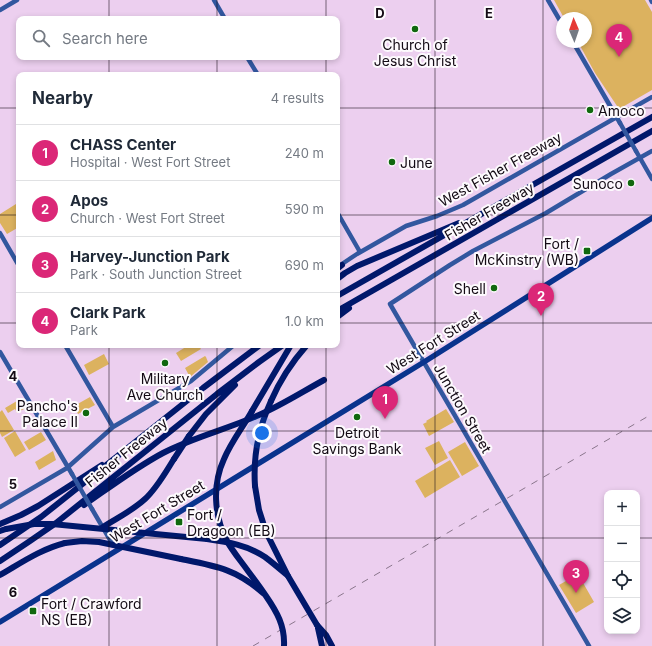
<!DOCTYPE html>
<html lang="en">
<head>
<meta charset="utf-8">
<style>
  body { margin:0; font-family:Inter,sans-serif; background:#f2f2f3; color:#1f2937 }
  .controls { position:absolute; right:12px; bottom:12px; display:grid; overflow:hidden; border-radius:8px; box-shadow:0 2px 6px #0003 }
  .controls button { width:36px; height:36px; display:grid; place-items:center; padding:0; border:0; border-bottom:1px solid #e0e1e3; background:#fff; color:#1f2937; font:20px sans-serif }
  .compass { position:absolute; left:556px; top:12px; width:36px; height:36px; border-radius:50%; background:#fff; box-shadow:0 2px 6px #0003; rotate:358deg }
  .you { position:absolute; left:262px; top:433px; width:14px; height:14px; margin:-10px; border:3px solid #fff; border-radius:50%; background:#1a73e8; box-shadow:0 0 0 6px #1a73e833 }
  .badge { display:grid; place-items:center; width:26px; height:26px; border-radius:50%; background:#db2777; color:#fff; font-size:13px; font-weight:700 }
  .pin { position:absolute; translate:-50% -33px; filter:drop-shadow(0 1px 2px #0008) }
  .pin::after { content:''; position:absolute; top:21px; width:14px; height:12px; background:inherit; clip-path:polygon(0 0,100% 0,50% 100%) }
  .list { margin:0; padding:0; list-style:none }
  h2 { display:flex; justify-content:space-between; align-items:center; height:52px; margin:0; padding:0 16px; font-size:17px }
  h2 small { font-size:13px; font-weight:400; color:#747a83 }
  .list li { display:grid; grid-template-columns:26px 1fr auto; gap:12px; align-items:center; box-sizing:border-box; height:56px; padding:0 16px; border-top:1px solid #e0e1e3 }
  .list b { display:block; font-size:15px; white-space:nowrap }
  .list p { margin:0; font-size:13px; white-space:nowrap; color:#747a83 }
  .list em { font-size:13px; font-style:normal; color:#747a83 }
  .icon { flex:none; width:22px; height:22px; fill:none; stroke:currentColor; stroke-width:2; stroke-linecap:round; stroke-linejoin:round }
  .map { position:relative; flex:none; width:652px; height:646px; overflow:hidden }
  .search { position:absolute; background:#fff; box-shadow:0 2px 6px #0003; left:16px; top:16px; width:324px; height:44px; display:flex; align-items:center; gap:10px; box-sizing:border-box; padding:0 14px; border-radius:8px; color:#747a83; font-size:15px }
  .panel { position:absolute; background:#fff; box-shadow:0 2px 6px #0003; left:16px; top:72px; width:324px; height:276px; border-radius:8px }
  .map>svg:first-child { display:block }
  .green { fill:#dcb25f }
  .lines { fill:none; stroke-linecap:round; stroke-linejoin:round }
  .secondary { stroke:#32579f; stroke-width:4.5 }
  .primary { stroke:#09338d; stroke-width:5.5 }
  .highway { stroke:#00186b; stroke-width:6 }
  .rail { stroke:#8a768c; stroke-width:1; stroke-dasharray:7 7; stroke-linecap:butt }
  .secondary-bridge { stroke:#32579f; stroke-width:4.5 }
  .highway-bridge { stroke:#00186b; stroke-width:6 }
  .grid { fill:none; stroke:#130a14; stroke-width:1; stroke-opacity:0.55 }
  .poi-dot { fill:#10680e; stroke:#fdfafd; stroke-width:1.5 }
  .labels { text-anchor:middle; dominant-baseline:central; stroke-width:4; stroke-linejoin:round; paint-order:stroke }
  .poi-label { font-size:14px; fill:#130a14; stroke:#fdfafd; text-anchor:start }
  .street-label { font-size:14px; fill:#130a14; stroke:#fdfafd }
  .grid-label { font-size:13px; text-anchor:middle; font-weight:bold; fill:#130a14; stroke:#fdfafd; stroke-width:4; stroke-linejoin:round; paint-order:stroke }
</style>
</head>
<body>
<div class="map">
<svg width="652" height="646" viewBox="0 0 652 646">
  <rect width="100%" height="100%" fill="#eccfef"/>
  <path class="green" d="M 554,0 L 645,0 L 652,12 L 652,90 L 619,109 L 595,73 L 578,42 L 586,42 L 586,18 L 564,18 Z
    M 16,204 L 19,209 L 19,227 L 7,234 L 0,223 L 0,214 Z
    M 189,345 L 198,345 L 201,349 L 181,361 L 176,353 Z
    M 104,354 L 109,364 L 89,375 L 84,365 Z
    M 205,356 L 206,357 L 208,362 L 190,377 L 185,368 Z
    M 90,397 L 95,405 L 78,414 L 74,406 Z
    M 22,398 L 27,407 L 17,413 L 15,409 L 8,413 L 5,408 Z
    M 446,409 L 454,422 L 429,436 L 423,424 L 427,422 L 426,421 Z
    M 2,410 L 14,430 L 2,437 L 0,433 L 0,412 Z
    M 15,431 L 26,450 L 15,457 L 4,438 Z
    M 41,432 L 46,440 L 29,450 L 24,442 Z
    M 439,441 L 448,458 L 435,465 L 425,448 Z
    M 465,442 L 479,466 L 462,476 L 448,452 Z
    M 53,451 L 56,460 L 39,470 L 35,462 Z
    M 450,460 L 460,477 L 425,498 L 415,481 Z
    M 578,574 L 594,602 L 576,613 L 559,585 Z"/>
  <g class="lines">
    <path class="secondary" d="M 214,0 L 225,19
      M 548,0 L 562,24
      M 651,0 L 652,2
      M 0,10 L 17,0
      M 573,42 L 620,123
      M 247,57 L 258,75
      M 636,151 L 652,179
      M 337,212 L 360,252
      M 0,233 L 19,266
      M 339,266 L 357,254 L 406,226 L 437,216 L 463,205 L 652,97
      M 65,345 L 113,427
      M 0,352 L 72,474
      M 0,507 L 67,468 L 113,427 L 191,381 L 234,345
      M 92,509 L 113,545
      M 589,646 L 390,304 L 450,265 L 473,251 L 546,213 L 611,174 L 652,151"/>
    <path class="primary" d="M 0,622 L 424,362 L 652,218"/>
    <path class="highway" d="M 337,269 L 342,265
      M 337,279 L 345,273 L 357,266 L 459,223
      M 337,296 L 652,117
      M 337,311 L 652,131
      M 337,317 L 349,308
      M 271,401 C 280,380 292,362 307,345
      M 252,411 L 291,345
      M 189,436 L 206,414 L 235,385
      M 255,486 L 259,510 L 266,532 L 288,576
      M 84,505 C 110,487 135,468 163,453 C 194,437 228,429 259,415 C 282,405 302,392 324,380
      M 0,524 L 21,515 L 38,506 L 102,465
      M 103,527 C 117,518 132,511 145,499 C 157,488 165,473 174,459
      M 0,531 L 6,529
      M 207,539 C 228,542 247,545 265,557 C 273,563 280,569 287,575
      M 0,545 L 41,517 L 203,388 L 260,345
      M 181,559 C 216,566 236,569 263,593
      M 0,561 L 30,541 L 56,523 L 217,394 L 259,362 L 283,345
      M 0,575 C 21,563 41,549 65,543
      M 317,625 L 326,635 L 332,646
      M 318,628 L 322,646"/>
    <path class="rail" d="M 253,646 L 652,414"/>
    <path class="secondary-bridge" d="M 620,123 L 636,151
      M 72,474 L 92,509"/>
    <path class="highway-bridge" d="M 252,411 C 243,427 231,442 224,459 C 212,485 214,516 227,541 C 233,552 241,561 248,571 C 254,579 260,587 266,596 C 277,612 285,626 284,646
      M 174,459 L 189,436
      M 255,486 C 253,457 259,427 271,401
      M 6,529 L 34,524 L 52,524 L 207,539
      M 65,543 L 82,541 L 99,542 L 181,559
      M 288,576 L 317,625"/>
  </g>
  <path class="grid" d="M 109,0 L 109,19M 217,0 L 217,19M 326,0 L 326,19M 435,0 L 435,646M 543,0 L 543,646M 109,57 L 109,75M 217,57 L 217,75M 326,57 L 326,75M 0,108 L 19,108M 337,108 L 652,108M 0,215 L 19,215M 337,215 L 652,215M 0,323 L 19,323M 337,323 L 652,323M 109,345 L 109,646M 217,345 L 217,646M 326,345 L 326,646M 0,431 L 652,431M 0,538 L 607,538M 637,538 L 652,538"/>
  <g class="poi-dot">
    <circle cx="415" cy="29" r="4"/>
    <circle cx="590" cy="110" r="4"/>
    <circle cx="392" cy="162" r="4"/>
    <circle cx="631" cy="183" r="4"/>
    <rect x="583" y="247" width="8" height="8" rx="2"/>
    <circle cx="494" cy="288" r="4"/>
    <circle cx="165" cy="363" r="4"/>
    <circle cx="86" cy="413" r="4"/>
    <circle cx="357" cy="417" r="4"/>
    <rect x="175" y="518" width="8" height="8" rx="2"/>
    <rect x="29" y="607" width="8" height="8" rx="2"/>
  </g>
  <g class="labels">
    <g class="poi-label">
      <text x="415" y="44" text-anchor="middle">Church of<tspan x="415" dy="16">Jesus Christ</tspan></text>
      <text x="598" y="110">Amoco</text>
      <text x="400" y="162">June</text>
      <text x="623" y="183" text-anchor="end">Sunoco</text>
      <text x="579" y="243" text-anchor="end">Fort /<tspan x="579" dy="16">McKinstry (WB)</tspan></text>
      <text x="486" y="288" text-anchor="end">Shell</text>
      <text x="165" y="378" text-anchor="middle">Military<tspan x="165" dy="16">Ave Church</tspan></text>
      <text x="78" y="405" text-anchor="end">Pancho's<tspan x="78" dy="16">Palace II</tspan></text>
      <text x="357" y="432" text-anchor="middle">Detroit<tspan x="357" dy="16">Savings Bank</tspan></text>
      <text x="187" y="514">Fort /<tspan x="187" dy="16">Dragoon (EB)</tspan></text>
      <text x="41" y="603">Fort / Crawford<tspan x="41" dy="16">NS (EB)</tspan></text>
    </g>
    <g class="street-label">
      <text transform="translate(500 169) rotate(-29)">West Fisher Freeway</text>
      <text transform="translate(489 211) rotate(-30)">Fisher Freeway</text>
      <text transform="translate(433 342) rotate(-32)">West Fort Street</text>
      <text transform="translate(463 408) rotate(60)">Junction Street</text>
      <text transform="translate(126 452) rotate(-39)">Fisher Freeway</text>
      <text transform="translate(157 511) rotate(-31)">West Fort Street</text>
    </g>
  </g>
  <g class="grid-label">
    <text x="380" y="18">D</text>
    <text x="489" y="18">E</text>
    <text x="13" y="381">4</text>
    <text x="13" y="489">5</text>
    <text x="13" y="597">6</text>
  </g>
</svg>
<div class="controls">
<button>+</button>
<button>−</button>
<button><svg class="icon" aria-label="locate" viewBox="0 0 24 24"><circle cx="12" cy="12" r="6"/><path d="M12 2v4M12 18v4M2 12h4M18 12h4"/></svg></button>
<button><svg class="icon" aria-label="layers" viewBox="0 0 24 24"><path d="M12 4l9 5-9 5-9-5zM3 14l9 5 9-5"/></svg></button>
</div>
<svg class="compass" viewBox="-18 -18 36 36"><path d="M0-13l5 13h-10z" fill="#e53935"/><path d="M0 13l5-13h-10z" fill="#747a83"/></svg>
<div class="you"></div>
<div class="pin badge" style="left:385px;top:419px">1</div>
<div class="pin badge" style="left:541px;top:316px">2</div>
<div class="pin badge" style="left:576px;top:593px">3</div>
<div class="pin badge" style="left:619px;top:57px">4</div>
<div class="search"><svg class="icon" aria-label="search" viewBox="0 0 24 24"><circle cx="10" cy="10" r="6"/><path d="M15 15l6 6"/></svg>Search here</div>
<section class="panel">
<h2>Nearby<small>4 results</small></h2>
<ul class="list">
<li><span class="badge">1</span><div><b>CHASS Center</b><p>Hospital · West Fort Street</p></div><em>240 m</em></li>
<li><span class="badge">2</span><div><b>Apos</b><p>Church · West Fort Street</p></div><em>590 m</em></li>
<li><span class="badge">3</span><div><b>Harvey-Junction Park</b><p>Park · South Junction Street</p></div><em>690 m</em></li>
<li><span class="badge">4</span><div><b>Clark Park</b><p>Park</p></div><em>1.0 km</em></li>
</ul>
</section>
</div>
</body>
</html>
